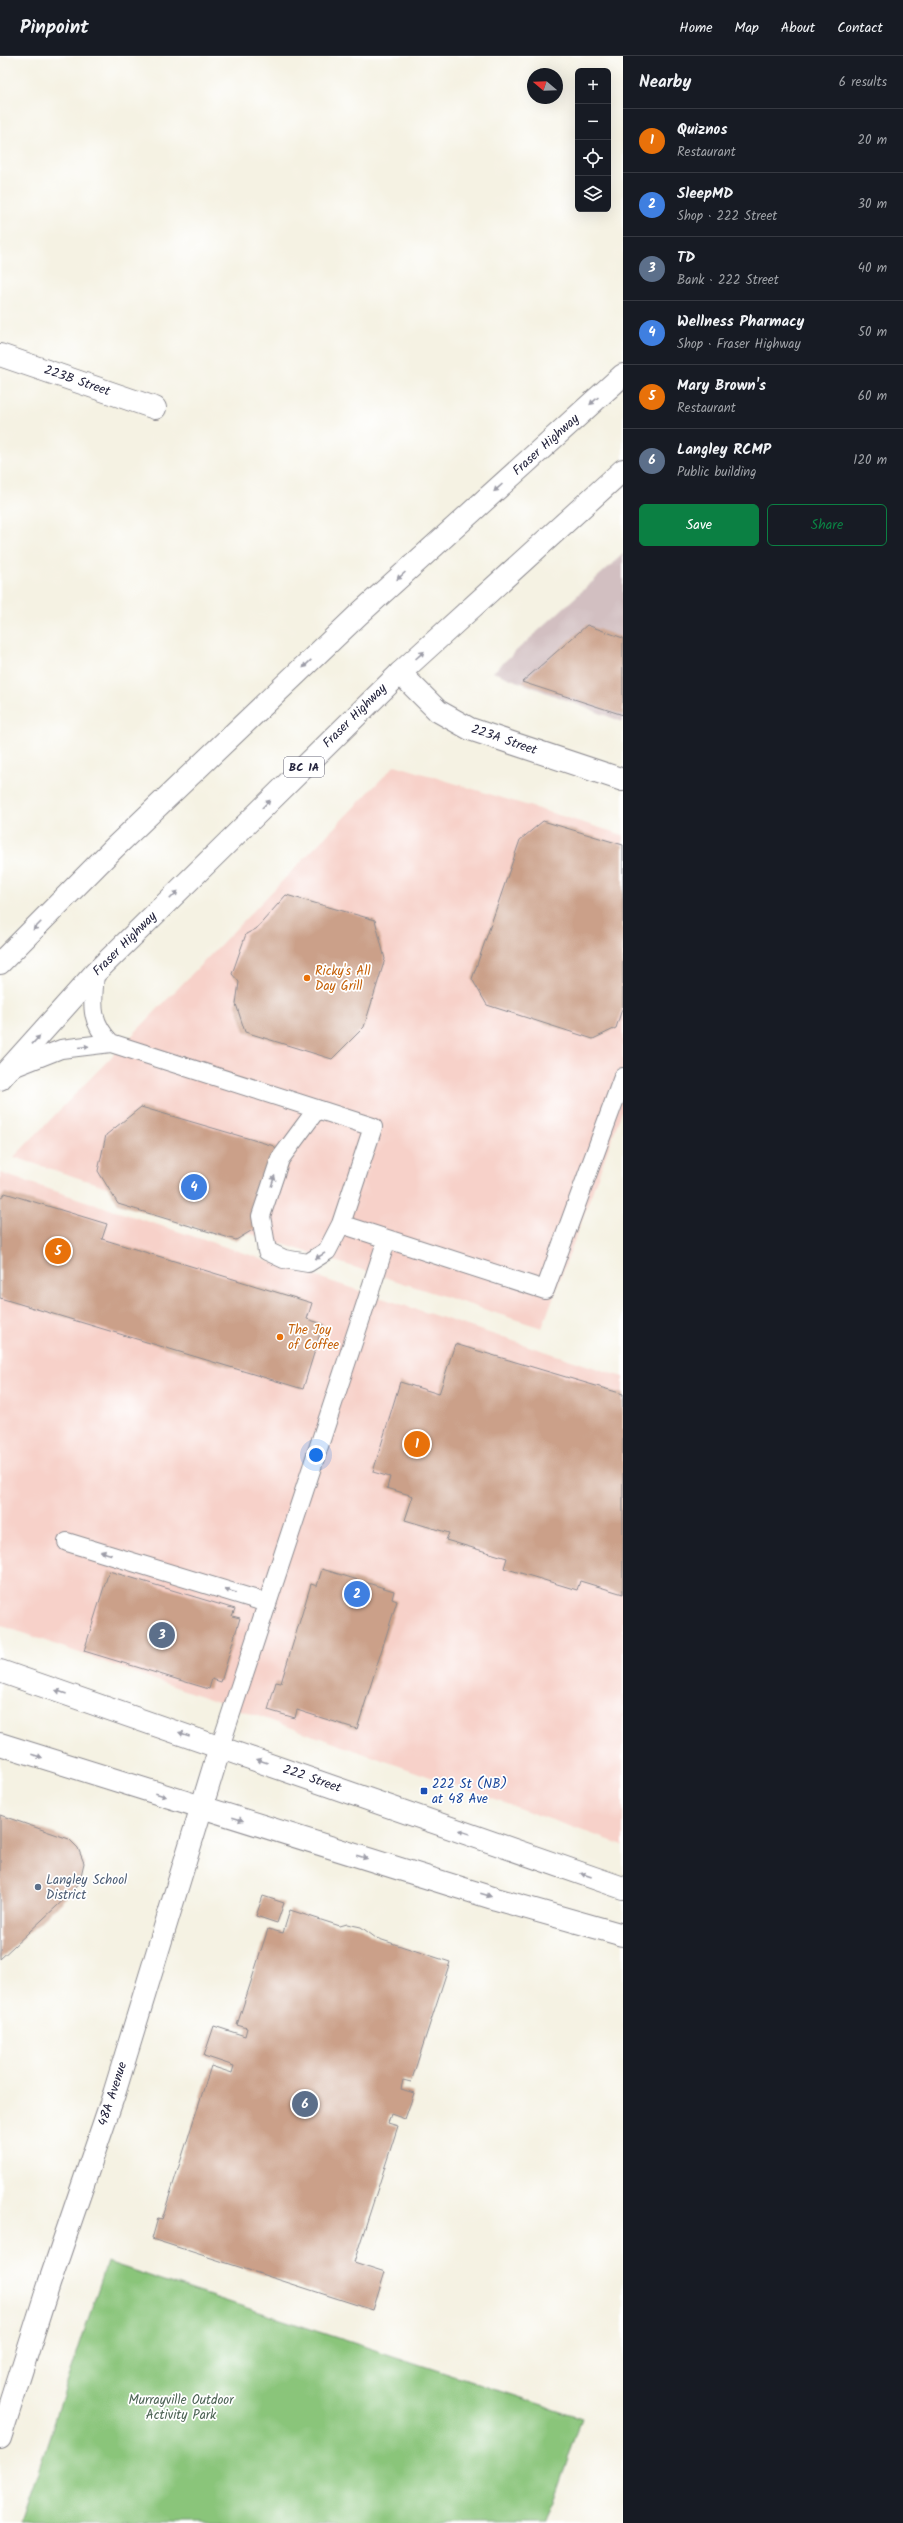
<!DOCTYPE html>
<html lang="en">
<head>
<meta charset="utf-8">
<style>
  body { margin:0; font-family:Kalam,sans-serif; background:#242831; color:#f1f3f6 }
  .controls { position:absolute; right:12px; top:12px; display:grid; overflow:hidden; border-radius:6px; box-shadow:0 4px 16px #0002 }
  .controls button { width:36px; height:36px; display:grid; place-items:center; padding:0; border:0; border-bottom:1px solid #363941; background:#171b24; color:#f1f3f6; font:20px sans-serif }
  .compass { position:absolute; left:527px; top:12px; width:36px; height:36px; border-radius:50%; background:#171b24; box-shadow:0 4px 16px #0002; rotate:289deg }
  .you { position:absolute; left:316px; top:1399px; width:14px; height:14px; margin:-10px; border:3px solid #fff; border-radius:50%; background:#1a73e8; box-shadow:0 0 0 6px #1a73e833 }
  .badge { display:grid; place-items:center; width:26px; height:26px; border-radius:50%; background:#0b8043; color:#fff; font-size:13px; font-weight:700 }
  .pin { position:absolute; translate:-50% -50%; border:2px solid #fff; box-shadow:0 1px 4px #0006 }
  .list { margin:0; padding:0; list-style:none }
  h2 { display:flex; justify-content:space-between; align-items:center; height:52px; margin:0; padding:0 16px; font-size:17px }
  h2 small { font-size:13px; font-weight:400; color:#9ea1a6 }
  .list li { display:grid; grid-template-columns:26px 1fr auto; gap:12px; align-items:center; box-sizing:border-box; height:64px; padding:0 16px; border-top:1px solid #363941 }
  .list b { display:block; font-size:15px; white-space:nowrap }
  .list p { margin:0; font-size:13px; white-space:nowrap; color:#9ea1a6 }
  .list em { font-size:13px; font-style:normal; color:#9ea1a6 }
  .actions { display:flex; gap:8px; padding:12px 16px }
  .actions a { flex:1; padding:9px 0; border:1px solid #0b8043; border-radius:6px; text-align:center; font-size:14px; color:#0b8043 }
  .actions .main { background:#0b8043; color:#fff }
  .icon { flex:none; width:22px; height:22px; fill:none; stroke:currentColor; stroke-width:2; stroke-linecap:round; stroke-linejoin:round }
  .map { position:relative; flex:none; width:623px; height:2467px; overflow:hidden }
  header { display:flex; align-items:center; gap:24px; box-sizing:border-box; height:56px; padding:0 20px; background:#171b24; border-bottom:1px solid #363941 }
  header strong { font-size:19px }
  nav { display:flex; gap:22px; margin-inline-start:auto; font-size:14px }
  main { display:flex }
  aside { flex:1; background:#171b24 }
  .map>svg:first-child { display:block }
  .built { fill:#f7d1c9 }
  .industrial { fill:#d2bfc1 }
  .green { fill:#8ac57a; stroke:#56745a }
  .building { fill:#cba089 }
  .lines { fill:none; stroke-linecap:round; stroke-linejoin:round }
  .service-casing { stroke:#8c8a8f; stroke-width:20 }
  .minor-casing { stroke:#8c8a8f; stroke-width:24 }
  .tertiary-casing { stroke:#8c8a8f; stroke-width:24 }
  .primary-casing { stroke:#8c8a8f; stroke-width:24 }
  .service { stroke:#fff; stroke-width:18 }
  .minor { stroke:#fff; stroke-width:22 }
  .tertiary { stroke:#fff; stroke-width:22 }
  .primary { stroke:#fff; stroke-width:22 }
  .oneway { fill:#9c9ca7 }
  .food-dot { fill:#e8710a; stroke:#fff; stroke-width:1.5 }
  .transit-dot { fill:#1a4fb4; stroke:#fff; stroke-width:1.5 }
  .service-dot { fill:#5c6f8a; stroke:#fff; stroke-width:1.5 }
  .labels { text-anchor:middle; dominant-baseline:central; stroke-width:3.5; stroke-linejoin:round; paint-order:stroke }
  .shield { fill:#fff; stroke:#646476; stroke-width:1 }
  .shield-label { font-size:12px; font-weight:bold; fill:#22223b }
  .street-label { font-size:13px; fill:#22223b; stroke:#fff }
  .food-label { font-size:13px; fill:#c56008; stroke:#fff; text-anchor:start }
  .transit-label { font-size:13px; fill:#164399; stroke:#fff; text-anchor:start }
  .service-label { font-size:13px; fill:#4e5e75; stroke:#fff; text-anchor:start }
  .park-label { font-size:13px; fill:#4c6354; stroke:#fff }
</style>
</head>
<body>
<header>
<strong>Pinpoint</strong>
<nav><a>Home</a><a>Map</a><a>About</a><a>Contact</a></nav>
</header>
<main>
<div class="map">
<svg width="623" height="2467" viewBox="0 0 623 2467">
  <rect width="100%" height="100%" fill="#fff"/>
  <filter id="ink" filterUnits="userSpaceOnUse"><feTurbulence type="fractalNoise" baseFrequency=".025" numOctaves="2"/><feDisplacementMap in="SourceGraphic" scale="8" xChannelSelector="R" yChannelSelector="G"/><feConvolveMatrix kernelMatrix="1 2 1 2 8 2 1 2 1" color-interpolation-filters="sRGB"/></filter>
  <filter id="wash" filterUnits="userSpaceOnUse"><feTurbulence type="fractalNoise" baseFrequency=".012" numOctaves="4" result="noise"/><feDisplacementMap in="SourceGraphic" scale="16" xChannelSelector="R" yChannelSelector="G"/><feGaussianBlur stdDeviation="0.9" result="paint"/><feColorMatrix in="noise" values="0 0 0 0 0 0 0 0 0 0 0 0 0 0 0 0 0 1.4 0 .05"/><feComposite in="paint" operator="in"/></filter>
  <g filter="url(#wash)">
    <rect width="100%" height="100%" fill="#f5f2e3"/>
    <path class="built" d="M 395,709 L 623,779 L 623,1052 L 542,1272 L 14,1101 Z
      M 0,1117 L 623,1321 L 623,1789 L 0,1569 Z"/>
    <path class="industrial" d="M 623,498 L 623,666 L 493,616 Z"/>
    <path class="green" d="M 107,2206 L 582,2362 L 546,2467 L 21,2467 Z"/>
    <g id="blocks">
      <path class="building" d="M 587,569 L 623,582 L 623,659 L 522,626 Z
        M 543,765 L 623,789 L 623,950 L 616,972 L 593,983 L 487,949 L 472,923 L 520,784 Z
        M 286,839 L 375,864 L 385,903 L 364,971 L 332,1003 L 245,976 L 236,948 L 239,926 L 232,918 L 246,878 L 256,873 Z
        M 141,1051 L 274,1090 L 288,1108 L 269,1164 L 236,1184 L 118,1148 L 98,1115 L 106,1079 Z
        M 5,1137 L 107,1168 L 102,1183 L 312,1247 L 307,1263 L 323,1268 L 303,1333 L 0,1242 L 0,1143 Z
        M 455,1288 L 623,1338 L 623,1538 L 580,1525 L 577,1534 L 504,1512 L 507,1502 L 446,1484 L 449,1477 L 405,1464 L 413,1440 L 387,1432 L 390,1421 L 373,1416 L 400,1326 L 439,1338 Z
        M 322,1513 L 394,1535 L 392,1543 L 397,1545 L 357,1673 L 297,1654 L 295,1662 L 268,1654 L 276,1626 L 281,1627 L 311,1528 L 317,1530 Z
        M 109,1515 L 235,1553 L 232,1560 L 240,1562 L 221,1626 L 212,1623 L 209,1633 L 84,1595 Z
        M 0,1759 L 69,1783 L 78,1792 L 84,1807 L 80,1824 L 71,1837 L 0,1903 Z
        M 263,1840 L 284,1847 L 277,1867 L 256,1860 Z
        M 290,1854 L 340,1870 L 347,1868 L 361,1871 L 376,1882 L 450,1906 L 411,2026 L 403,2024 L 401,2033 L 414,2037 L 405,2063 L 391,2058 L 388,2067 L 398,2070 L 354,2206 L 385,2216 L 373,2254 L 152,2183 L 158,2162 L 162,2163 L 211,2010 L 232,2017 L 234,2010 L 204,2000 L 214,1970 L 245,1980 L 247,1972 L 237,1969 L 268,1873 L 283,1877 Z"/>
    </g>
  </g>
  <g filter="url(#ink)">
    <use href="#blocks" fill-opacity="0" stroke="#8c8a8f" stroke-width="1"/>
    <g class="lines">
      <defs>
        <path id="service" d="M 95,917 C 93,946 88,964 111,987 L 373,1071 L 341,1168 L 545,1234 L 623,1021
          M 8,1014 L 61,993 L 111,987
          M 317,1053 L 280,1103 L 261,1160 L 267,1195 L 284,1203 L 308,1207 L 327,1195 L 341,1168
          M 67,1486 L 267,1547
          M 220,1691 L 387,1183"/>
        <path id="minor" d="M 0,299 L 155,352
          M 400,617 L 438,655 L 470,673 L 623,724
          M 0,2382 L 49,2228 L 114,2038 L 220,1691"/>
        <path id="tertiary" d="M 0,1615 L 623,1832
          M 0,1688 L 496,1843 L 623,1879"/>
        <path id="primary" d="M 0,907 L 114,792 L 359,558 L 623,319
          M 0,1023 L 95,917 L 400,617 L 623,414"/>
      </defs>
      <use href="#service" class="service-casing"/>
      <use href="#minor" class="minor-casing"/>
      <use href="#tertiary" class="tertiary-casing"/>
      <use href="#primary" class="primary-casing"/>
      <use href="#service" class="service"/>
      <use href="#minor" class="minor"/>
      <use href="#tertiary" class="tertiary"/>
      <use href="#primary" class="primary"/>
    </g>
    <defs><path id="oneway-solid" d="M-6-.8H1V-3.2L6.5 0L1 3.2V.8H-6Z"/></defs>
    <g class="oneway">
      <use href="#oneway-solid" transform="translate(594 345) rotate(138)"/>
      <use href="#oneway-solid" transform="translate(498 432) rotate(138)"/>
      <use href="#oneway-solid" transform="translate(401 520) rotate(138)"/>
      <use href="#oneway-solid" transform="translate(420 599) rotate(-42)"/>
      <use href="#oneway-solid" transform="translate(307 608) rotate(136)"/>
      <use href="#oneway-solid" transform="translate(266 748) rotate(-45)"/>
      <use href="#oneway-solid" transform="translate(174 839) rotate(-45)"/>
      <use href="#oneway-solid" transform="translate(37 870) rotate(135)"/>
      <use href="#oneway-solid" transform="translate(36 984) rotate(-47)"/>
      <use href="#oneway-solid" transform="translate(84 991) rotate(-5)"/>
      <use href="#oneway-solid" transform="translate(273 1125) rotate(-72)"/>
      <use href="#oneway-solid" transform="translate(320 1200) rotate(148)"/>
      <use href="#oneway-solid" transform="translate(106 1497) rotate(-163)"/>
      <use href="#oneway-solid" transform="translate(230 1535) rotate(-163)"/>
      <use href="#oneway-solid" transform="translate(61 1636) rotate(-161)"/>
      <use href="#oneway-solid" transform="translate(184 1678) rotate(-161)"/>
      <use href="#oneway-solid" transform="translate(37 1700) rotate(18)"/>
      <use href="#oneway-solid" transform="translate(262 1705) rotate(-161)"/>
      <use href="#oneway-solid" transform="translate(161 1739) rotate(18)"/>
      <use href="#oneway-solid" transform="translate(238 1763) rotate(17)"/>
      <use href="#oneway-solid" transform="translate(464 1776) rotate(-161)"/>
      <use href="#oneway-solid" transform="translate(362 1801) rotate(17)"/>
      <use href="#oneway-solid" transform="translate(586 1819) rotate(-161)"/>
      <use href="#oneway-solid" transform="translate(486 1839) rotate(17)"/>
    </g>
  </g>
  <g class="food-dot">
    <circle cx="307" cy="922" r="4"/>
    <circle cx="280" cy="1281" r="4"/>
  </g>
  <rect class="transit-dot" x="420" y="1731" width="8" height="8" rx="2"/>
  <circle class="service-dot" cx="38" cy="1831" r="4"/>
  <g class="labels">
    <rect class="shield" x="284" y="701" width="40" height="20" rx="3"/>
    <g class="shield-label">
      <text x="304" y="711">BC 1A</text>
    </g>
    <g class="street-label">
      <text transform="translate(77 325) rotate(19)">223B Street</text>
      <text transform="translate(546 389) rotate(-42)">Fraser Highway</text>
      <text transform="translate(355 660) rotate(-45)">Fraser Highway</text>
      <text transform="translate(504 684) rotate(19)">223A Street</text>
      <text transform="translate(125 888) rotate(-45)">Fraser Highway</text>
      <text transform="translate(312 1723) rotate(19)">222 Street</text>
      <text transform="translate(113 2038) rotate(-72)">48A Avenue</text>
    </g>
    <g class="food-label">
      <text x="315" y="915">Ricky's All<tspan x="315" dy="15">Day Grill</tspan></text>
      <text x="288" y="1274">The Joy<tspan x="288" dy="15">of Coffee</tspan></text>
    </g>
    <g class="transit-label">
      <text x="432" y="1728">222 St (NB)<tspan x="432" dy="15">at 48 Ave</tspan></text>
    </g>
    <g class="service-label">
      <text x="46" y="1824">Langley School<tspan x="46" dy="15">District</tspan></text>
    </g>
    <g class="park-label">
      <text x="181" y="2344">Murrayville Outdoor<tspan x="181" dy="15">Activity Park</tspan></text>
    </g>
  </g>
</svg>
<div class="controls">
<button>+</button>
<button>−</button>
<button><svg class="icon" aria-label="locate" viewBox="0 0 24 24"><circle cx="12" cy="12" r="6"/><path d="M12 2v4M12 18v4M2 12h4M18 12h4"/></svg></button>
<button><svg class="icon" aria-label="layers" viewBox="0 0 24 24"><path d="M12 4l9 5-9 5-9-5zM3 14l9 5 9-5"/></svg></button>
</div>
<svg class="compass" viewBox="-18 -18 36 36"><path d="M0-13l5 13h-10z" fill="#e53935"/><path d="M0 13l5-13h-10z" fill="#9ea1a6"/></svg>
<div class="you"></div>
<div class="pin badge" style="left:417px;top:1388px;background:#e8710a">1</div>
<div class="pin badge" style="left:357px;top:1538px;background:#3f7fe0">2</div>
<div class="pin badge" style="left:162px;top:1579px;background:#5c6f8a">3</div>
<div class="pin badge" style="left:194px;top:1131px;background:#3f7fe0">4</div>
<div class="pin badge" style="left:58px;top:1195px;background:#e8710a">5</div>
<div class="pin badge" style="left:305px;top:2048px;background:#5c6f8a">6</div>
</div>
<aside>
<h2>Nearby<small>6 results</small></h2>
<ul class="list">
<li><span class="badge" style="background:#e8710a">1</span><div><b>Quiznos</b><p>Restaurant</p></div><em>20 m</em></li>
<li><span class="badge" style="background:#3f7fe0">2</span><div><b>SleepMD</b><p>Shop · 222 Street</p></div><em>30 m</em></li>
<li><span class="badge" style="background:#5c6f8a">3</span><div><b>TD</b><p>Bank · 222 Street</p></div><em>40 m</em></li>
<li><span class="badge" style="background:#3f7fe0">4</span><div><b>Wellness Pharmacy</b><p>Shop · Fraser Highway</p></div><em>50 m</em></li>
<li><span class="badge" style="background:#e8710a">5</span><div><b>Mary Brown's</b><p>Restaurant</p></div><em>60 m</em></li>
<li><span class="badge" style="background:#5c6f8a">6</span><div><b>Langley RCMP</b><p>Public building</p></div><em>120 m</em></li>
</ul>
<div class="actions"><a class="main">Save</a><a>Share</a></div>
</aside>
</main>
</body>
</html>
